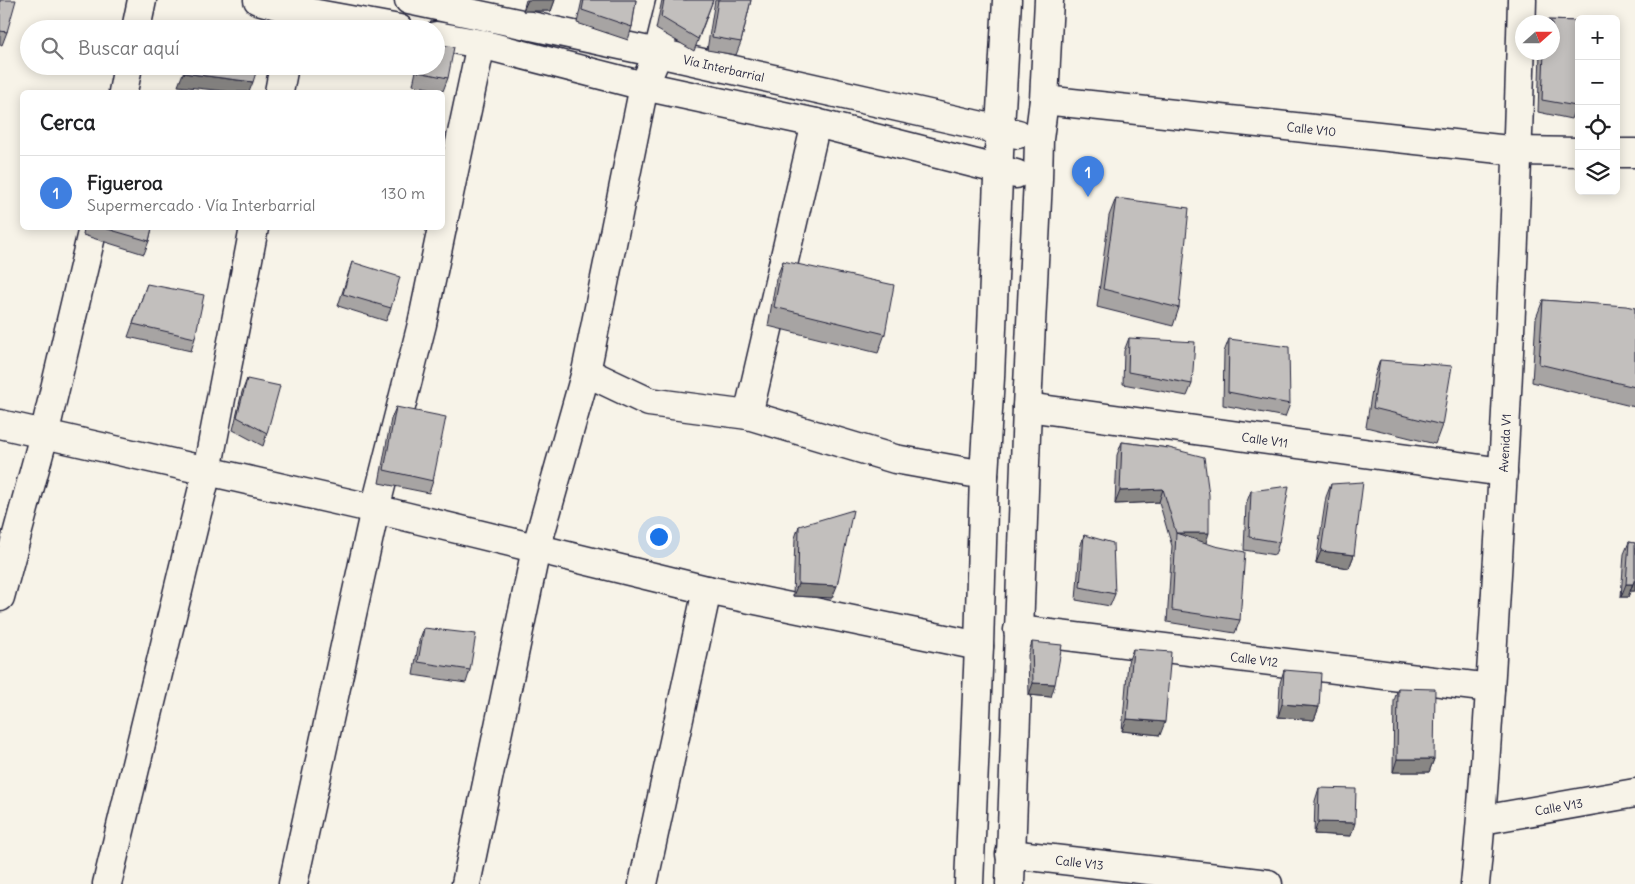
<!DOCTYPE html>
<html lang="es">
<head>
<meta charset="utf-8">
<style>
  body { margin:0; font-family:Delius,sans-serif; background:#f2f2f2; color:#202124 }
  .controls { position:absolute; right:15px; top:15px; display:grid; overflow:hidden; border-radius:8px; box-shadow:0 2px 12px #0003 }
  .controls button { width:45px; height:45px; display:grid; place-items:center; padding:0; border:0; border-bottom:1px solid #e0e0e0; background:#fff; color:#202124; font:25px sans-serif }
  .compass { position:absolute; left:1515px; top:15px; width:45px; height:45px; border-radius:50%; background:#fff; box-shadow:0 2px 12px #0003; rotate:69deg }
  .you { position:absolute; left:658px; top:536px; width:18px; height:18px; margin:-12px; border:4px solid #fff; border-radius:50%; background:#1a73e8; box-shadow:0 0 0 8px #1a73e833 }
  .badge { display:grid; place-items:center; width:32px; height:32px; border-radius:50%; background:#db2777; color:#fff; font-size:16px; font-weight:700 }
  .pin { position:absolute; translate:-50% -41px; filter:drop-shadow(0 1px 2px #0008) }
  .pin::after { content:''; position:absolute; top:26px; width:18px; height:15px; background:inherit; clip-path:polygon(0 0,100% 0,50% 100%) }
  .list { margin:0; padding:0; list-style:none }
  h2 { display:flex; justify-content:space-between; align-items:center; height:65px; margin:0; padding:0 20px; font-size:21px }
  h2 small { font-size:16px; font-weight:400; color:#757577 }
  .list li { display:grid; grid-template-columns:32px 1fr auto; gap:15px; align-items:center; box-sizing:border-box; height:75px; padding:0 20px; border-top:1px solid #e0e0e0 }
  .list b { display:block; font-size:19px; white-space:nowrap }
  .list p { margin:0; font-size:16px; white-space:nowrap; color:#757577 }
  .list em { font-size:16px; font-style:normal; color:#757577 }
  .icon { flex:none; width:28px; height:28px; fill:none; stroke:currentColor; stroke-width:2; stroke-linecap:round; stroke-linejoin:round }
  .map { position:relative; flex:none; width:1635px; height:884px; overflow:hidden }
  .search { position:absolute; background:#fff; box-shadow:0 2px 12px #0003; left:20px; top:20px; width:425px; height:55px; display:flex; align-items:center; gap:12px; box-sizing:border-box; padding:0 18px; border-radius:28px; color:#757577; font-size:19px }
  .panel { position:absolute; background:#fff; box-shadow:0 2px 12px #0003; left:20px; top:90px; width:425px; height:140px; border-radius:8px }
  .map>svg:first-child { display:block }
  .lines { fill:none; stroke-linecap:round; stroke-linejoin:round }
  .minor-casing { stroke:#22223b; stroke-width:31 }
  .major-casing { stroke:#22223b; stroke-width:31 }
  .minor { stroke:#f7f3e8; stroke-width:28 }
  .major { stroke:#f7f3e8; stroke-width:28 }
  .wall { fill:#a7a4a3; stroke:#22223b }
  .shaded-wall { fill:#888684; stroke:#22223b }
  .building { fill:#c2bfbd; stroke:#22223b }
  .labels { text-anchor:middle; dominant-baseline:central; stroke-width:4; stroke-linejoin:round; paint-order:stroke }
  .street-label { font-size:12px; fill:#22223b; stroke:#f7f3e8 }
</style>
</head>
<body>
<div class="map">
<svg width="1635" height="884" viewBox="0 0 1635 884">
  <rect width="100%" height="100%" fill="#f7f3e8"/>
  <filter id="ink" filterUnits="userSpaceOnUse"><feTurbulence type="fractalNoise" baseFrequency=".02" numOctaves="2"/><feDisplacementMap in="SourceGraphic" scale="10" xChannelSelector="R" yChannelSelector="G"/><feConvolveMatrix kernelMatrix="1 2 1 2 8 2 1 2 1" color-interpolation-filters="sRGB"/></filter>
  <g filter="url(#ink)">
    <g class="lines">
      <defs>
        <g id="minor">
          <path d="M 136,29 L 142,0"/>
          <path d="M 292,29 L 295,10"/>
          <path d="M 123,92 L 128,66"/>
          <path d="M 279,92 L 284,66"/>
          <path id="s1" d="M 1044,100 L 1518,151 L 1579,152"/>
          <path d="M 1616,153 L 1635,153"/>
          <path d="M 442,227 L 481,44"/>
          <path d="M 586,372 L 649,402 L 748,415 L 895,459 L 984,475"/>
          <path id="s2" d="M 1027,407 L 1503,472"/>
          <path d="M 748,415 L 816,123"/>
          <path d="M 0,424 L 375,509 L 707,590 L 979,646"/>
          <path d="M 0,597 L 44,435 L 93,228"/>
          <path id="s3" d="M 1018,630 L 1490,688"/>
          <path id="s4" d="M 1482,820 L 1635,793"/>
          <path id="s5" d="M 1010,854 L 1268,884"/>
          <path d="M 107,884 L 207,471 L 254,228"/>
          <path d="M 293,884 L 375,509 L 422,324 L 442,228"/>
          <path d="M 466,884 L 536,549 L 586,372 L 644,86 L 658,53 L 671,0"/>
          <path d="M 643,884 L 707,590"/>
          <path id="s6" d="M 1475,884 C 1485,787 1490,689 1496,591 C 1508,394 1517,197 1522,0"/>
        </g>
        <g id="major">
          <path d="M 258,0 L 295,10 L 399,29"/>
          <path id="s7" d="M 409,0 L 658,53 L 1018,134"/>
          <path d="M 436,36 L 481,44 L 644,86 L 816,123 L 1016,174"/>
          <path d="M 969,884 L 979,646 L 984,475 L 990,378 L 1000,129 L 1007,0"/>
          <path d="M 1010,884 L 1027,407 L 1038,179 L 1039,139 L 1044,100 L 1049,0"/>
        </g>
      </defs>
      <use href="#minor" class="minor-casing"/>
      <use href="#major" class="major-casing"/>
      <use href="#minor" class="minor"/>
      <use href="#major" class="major"/>
    </g>
    <path class="wall" d="M 0,0 L 7,32 L 2,45 L 0,44 Z
      M 526,0 L 555,0 L 551,11 L 523,11 Z
      M 582,0 L 636,0 L 632,27 L 628,40 L 577,23 Z
      M 662,0 L 713,0 L 694,51 L 656,29 Z
      M 715,0 L 751,0 L 741,42 L 736,55 L 707,50 Z
      M 1545,20 L 1579,21 L 1579,79 L 1576,106 L 1571,119 L 1538,112 L 1540,52 L 1552,52 L 1552,22 L 1544,22 Z
      M 417,66 L 436,66 L 448,78 L 443,91 L 413,85 Z
      M 1116,198 L 1179,308 L 1173,326 L 1097,307 L 1109,216 Z
      M 84,228 L 152,228 L 149,241 L 144,254 L 83,235 Z
      M 783,261 L 885,334 L 878,353 L 768,326 L 776,279 Z
      M 352,262 L 391,308 L 386,321 L 338,306 Z
      M 147,284 L 195,338 L 191,351 L 128,337 Z
      M 1543,300 L 1635,308 L 1635,407 L 1532,382 L 1536,318 Z
      M 1129,338 L 1192,384 L 1187,396 L 1123,384 L 1124,351 Z
      M 1229,339 L 1290,404 L 1285,417 L 1223,405 L 1224,352 Z
      M 1380,360 L 1442,425 L 1435,444 L 1366,427 L 1374,378 Z
      M 247,379 L 267,433 L 263,446 L 233,430 L 242,392 Z
      M 396,407 L 433,481 L 429,493 L 379,483 L 391,419 Z
      M 1122,442 L 1169,448 L 1206,543 L 1240,620 L 1235,633 L 1167,622 L 1172,546 L 1159,502 L 1115,504 L 1117,455 Z
      M 1331,484 L 1354,555 L 1349,568 L 1316,563 L 1326,497 Z
      M 1251,491 L 1279,542 L 1275,555 L 1244,550 L 1246,504 Z
      M 799,526 L 832,598 L 793,596 L 795,538 Z
      M 1084,535 L 1115,594 L 1110,606 L 1076,600 L 1080,548 Z
      M 1629,542 L 1635,543 L 1635,591 L 1630,591 L 1628,597 L 1621,597 L 1624,554 Z
      M 424,628 L 470,670 L 466,683 L 413,675 L 419,641 Z
      M 1032,642 L 1051,697 L 1029,695 L 1028,655 Z
      M 1133,649 L 1160,735 L 1122,731 L 1128,662 Z
      M 1284,670 L 1319,707 L 1314,720 L 1278,717 L 1280,683 Z
      M 1398,688 L 1434,759 L 1429,772 L 1393,772 L 1394,701 Z
      M 1319,788 L 1351,836 L 1314,834 L 1315,801 Z"/>
    <path class="shaded-wall" d="M 528,0 L 555,0 L 551,11 L 523,11 Z
      M 183,73 L 253,82 L 249,92 L 233,92 L 178,86 Z
      M 1163,489 L 1159,502 L 1115,504 L 1120,491 Z
      M 1176,533 L 1209,533 L 1205,546 Z
      M 1321,551 L 1354,555 L 1349,568 L 1316,563 Z
      M 1635,578 L 1635,591 L 1630,591 Z
      M 798,584 L 837,586 L 832,598 L 793,596 Z
      M 1626,584 L 1633,584 L 1628,597 L 1621,597 Z
      M 1033,683 L 1055,684 L 1051,697 L 1029,695 Z
      M 1282,704 L 1319,707 L 1314,720 L 1278,717 Z
      M 1127,719 L 1165,722 L 1160,735 L 1122,731 Z
      M 1397,759 L 1434,759 L 1429,772 L 1393,772 Z
      M 1318,822 L 1355,823 L 1351,836 L 1314,834 Z"/>
    <path class="building" d="M 0,0 L 16,0 L 7,32 L 0,31 Z
      M 584,0 L 636,0 L 632,27 L 582,10 Z
      M 664,0 L 713,0 L 698,39 L 661,17 Z
      M 718,0 L 751,0 L 741,42 L 712,37 Z
      M 1545,20 L 1579,21 L 1579,79 L 1576,106 L 1542,100 L 1544,52 L 1552,52 L 1552,22 L 1545,22 Z
      M 202,24 L 221,29 L 200,29 Z
      M 436,44 L 454,47 L 448,78 L 418,72 L 419,66 L 436,66 Z
      M 186,66 L 258,66 L 253,82 L 183,73 Z
      M 1116,198 L 1189,208 L 1179,308 L 1103,289 Z
      M 104,228 L 152,228 L 149,241 Z
      M 783,261 L 894,285 L 885,334 L 774,307 Z
      M 352,262 L 400,277 L 391,308 L 343,294 Z
      M 147,284 L 204,295 L 195,338 L 133,324 Z
      M 1543,300 L 1626,306 L 1635,308 L 1635,387 L 1539,364 Z
      M 1129,338 L 1195,342 L 1192,384 L 1128,372 Z
      M 1229,339 L 1289,347 L 1290,404 L 1228,392 Z
      M 1380,360 L 1452,366 L 1442,425 L 1373,408 Z
      M 247,379 L 280,386 L 267,433 L 237,417 Z
      M 396,407 L 446,417 L 433,481 L 384,470 Z
      M 1122,442 L 1169,448 L 1204,457 L 1209,495 L 1209,533 L 1176,533 L 1163,489 L 1120,491 Z
      M 1363,482 L 1354,555 L 1321,551 L 1331,484 Z
      M 1289,486 L 1279,542 L 1249,537 L 1251,491 Z
      M 853,510 L 837,586 L 798,584 L 799,526 Z
      M 1176,533 L 1215,546 L 1245,552 L 1240,620 L 1172,610 Z
      M 1084,535 L 1113,543 L 1115,594 L 1080,587 Z
      M 1629,542 L 1635,543 L 1635,578 L 1633,584 L 1626,584 Z
      M 424,628 L 476,634 L 470,670 L 418,662 Z
      M 1032,642 L 1062,645 L 1055,684 L 1033,683 Z
      M 1133,649 L 1171,652 L 1165,722 L 1127,719 Z
      M 1284,670 L 1321,673 L 1319,707 L 1282,704 Z
      M 1398,688 L 1435,689 L 1434,759 L 1397,759 Z
      M 1319,788 L 1356,789 L 1355,823 L 1318,822 Z"/>
  </g>
  <g class="labels">
    <g class="street-label">
      <text stroke="none"><textPath href="#s7" startOffset="322">Vía Interbarrial</textPath></text>
      <text stroke="none"><textPath href="#s1" startOffset="269">Calle V10</textPath></text>
      <text stroke="none"><textPath href="#s2" startOffset="240">Calle V11</textPath></text>
      <text stroke="none"><textPath href="#s6" startOffset="442">Avenida V1</textPath></text>
      <text stroke="none"><textPath href="#s3" startOffset="238">Calle V12</textPath></text>
      <text stroke="none"><textPath href="#s4" startOffset="78">Calle V13</textPath></text>
      <text stroke="none"><textPath href="#s5" startOffset="70">Calle V13</textPath></text>
    </g>
  </g>
</svg>
<div class="controls">
<button>+</button>
<button>−</button>
<button><svg class="icon" aria-label="locate" viewBox="0 0 24 24"><circle cx="12" cy="12" r="6"/><path d="M12 2v4M12 18v4M2 12h4M18 12h4"/></svg></button>
<button><svg class="icon" aria-label="layers" viewBox="0 0 24 24"><path d="M12 4l9 5-9 5-9-5zM3 14l9 5 9-5"/></svg></button>
</div>
<svg class="compass" viewBox="-18 -18 36 36"><path d="M0-13l5 13h-10z" fill="#e53935"/><path d="M0 13l5-13h-10z" fill="#757577"/></svg>
<div class="you"></div>
<div class="pin badge" style="left:1088px;top:197px;background:#3f7fe0">1</div>
<div class="search"><svg class="icon" aria-label="search" viewBox="0 0 24 24"><circle cx="10" cy="10" r="6"/><path d="M15 15l6 6"/></svg>Buscar aquí</div>
<section class="panel">
<h2>Cerca<small></small></h2>
<ul class="list">
<li><span class="badge" style="background:#3f7fe0">1</span><div><b>Figueroa</b><p>Supermercado · Vía Interbarrial</p></div><em>130 m</em></li>
</ul>
</section>
</div>
</body>
</html>
